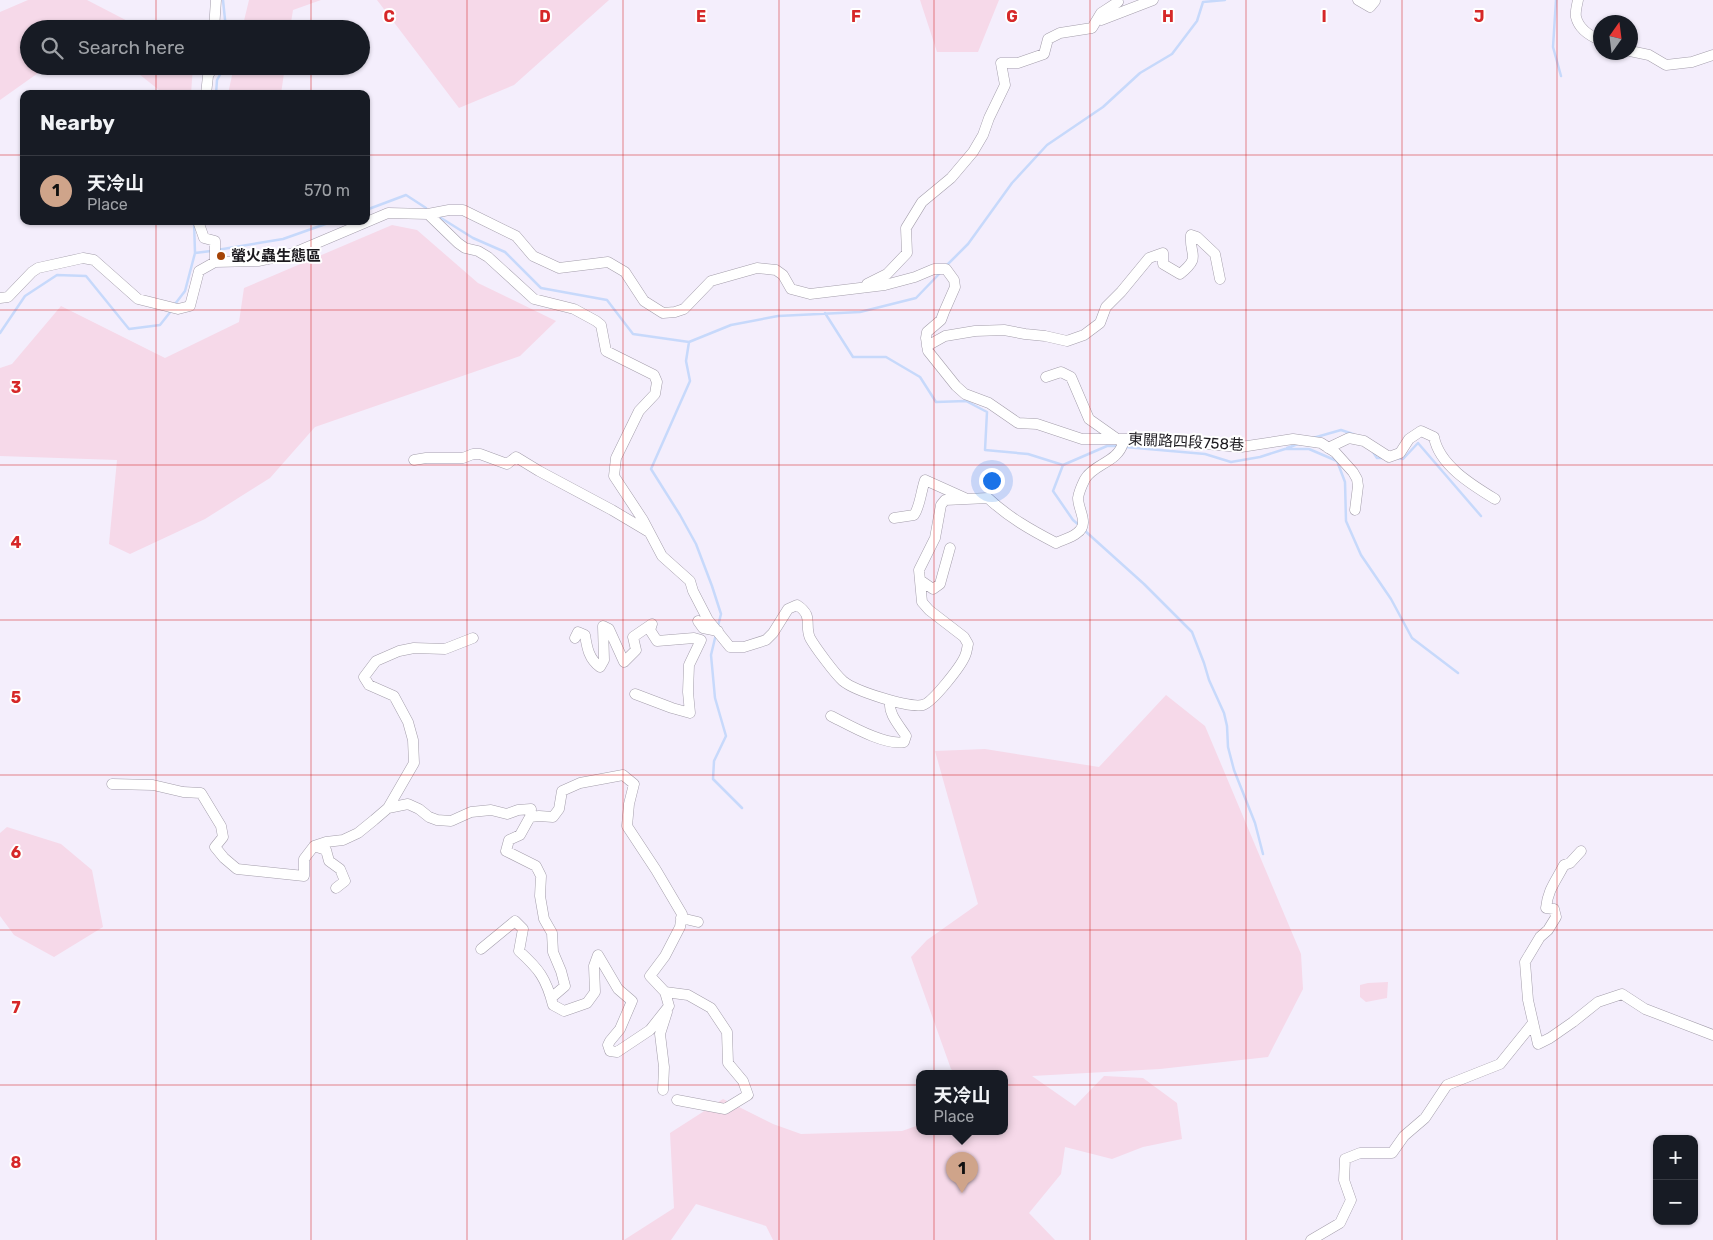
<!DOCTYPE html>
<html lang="en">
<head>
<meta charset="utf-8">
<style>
  body { margin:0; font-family:Rubik,"Noto Sans TC",sans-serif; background:#242831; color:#f1f3f6 }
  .controls { position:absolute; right:15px; bottom:15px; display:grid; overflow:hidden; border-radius:10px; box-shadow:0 1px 4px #0004 }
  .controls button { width:45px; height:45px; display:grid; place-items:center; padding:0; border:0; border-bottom:1px solid #363941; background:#171b24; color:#f1f3f6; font:25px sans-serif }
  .compass { position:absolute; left:1593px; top:15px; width:45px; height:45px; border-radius:50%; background:#171b24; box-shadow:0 1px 4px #0004; rotate:14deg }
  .you { position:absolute; left:991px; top:480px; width:18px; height:18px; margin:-12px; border:4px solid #fff; border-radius:50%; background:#1a73e8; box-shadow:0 0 0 8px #1a73e833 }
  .badge { display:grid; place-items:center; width:32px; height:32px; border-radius:50%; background:#cfa48a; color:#111; font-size:16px; font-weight:700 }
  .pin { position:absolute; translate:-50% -41px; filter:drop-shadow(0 1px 2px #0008) }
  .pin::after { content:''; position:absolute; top:26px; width:18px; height:15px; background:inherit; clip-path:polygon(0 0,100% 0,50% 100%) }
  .popup { position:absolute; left:916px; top:1070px; width:92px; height:65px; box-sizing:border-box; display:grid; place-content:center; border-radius:10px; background:#171b24; filter:drop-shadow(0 1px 4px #0005); font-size:16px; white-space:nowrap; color:#9ea1a6 }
  .popup b { font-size:19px; color:#f1f3f6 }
  .popup::after { content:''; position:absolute; left:50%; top:100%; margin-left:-10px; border:10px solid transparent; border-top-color:#171b24 }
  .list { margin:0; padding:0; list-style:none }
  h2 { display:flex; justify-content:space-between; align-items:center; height:65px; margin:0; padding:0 20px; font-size:21px }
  h2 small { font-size:16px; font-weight:400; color:#9ea1a6 }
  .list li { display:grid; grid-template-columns:32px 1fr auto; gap:15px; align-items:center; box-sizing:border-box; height:70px; padding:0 20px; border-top:1px solid #363941 }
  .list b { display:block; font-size:19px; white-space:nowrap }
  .list p { margin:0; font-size:16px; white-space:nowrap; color:#9ea1a6 }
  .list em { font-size:16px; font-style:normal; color:#9ea1a6 }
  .icon { flex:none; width:28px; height:28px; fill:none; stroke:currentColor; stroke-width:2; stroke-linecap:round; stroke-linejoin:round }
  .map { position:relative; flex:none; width:1713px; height:1240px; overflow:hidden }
  .search { position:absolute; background:#171b24; box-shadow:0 1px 4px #0004; left:20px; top:20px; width:350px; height:55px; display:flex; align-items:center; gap:12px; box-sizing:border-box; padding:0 18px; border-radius:28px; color:#9ea1a6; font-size:19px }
  .panel { position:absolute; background:#171b24; box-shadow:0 1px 4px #0004; left:20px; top:90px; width:350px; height:135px; border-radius:10px }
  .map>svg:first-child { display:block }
  .green { fill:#f6d9e9 }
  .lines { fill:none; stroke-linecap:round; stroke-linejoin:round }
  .stream { stroke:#c7d9fb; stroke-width:2.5 }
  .minor-casing { stroke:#a49eab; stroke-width:11 }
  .minor { stroke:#fff; stroke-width:10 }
  .grid { fill:none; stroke:#d62828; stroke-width:1; stroke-opacity:0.55 }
  .poi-dot { fill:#a54306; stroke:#fff; stroke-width:2 }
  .labels { text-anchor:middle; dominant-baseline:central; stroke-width:4; stroke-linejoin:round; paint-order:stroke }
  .poi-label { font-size:15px; font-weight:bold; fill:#1c1a1f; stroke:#fff; text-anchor:start }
  .street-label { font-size:15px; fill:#1c1a1f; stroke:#fff }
  .grid-label { font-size:16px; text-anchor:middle; font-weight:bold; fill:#d62828; stroke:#fff; stroke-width:4; stroke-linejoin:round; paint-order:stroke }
</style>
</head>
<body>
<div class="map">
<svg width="1713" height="1240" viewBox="0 0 1713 1240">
  <rect width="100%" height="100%" fill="#f4eefc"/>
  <path class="green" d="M 28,0 L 87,0 L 143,29 L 29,29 L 29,66 L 48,66 L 0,100 L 0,12 Z
    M 249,0 L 321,0 L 293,10 L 290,29 L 242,29 Z
    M 377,0 L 609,0 L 514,85 L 459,108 Z
    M 920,0 L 999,0 L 978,52 L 937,52 Z
    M 129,66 L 193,66 L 191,94 L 164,94 Z
    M 234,66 L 285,66 L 281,94 L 228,94 Z
    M 392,225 L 417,230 L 478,283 L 556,321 L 520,356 L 315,427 L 270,478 L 205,519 L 130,554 L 109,544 L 117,460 L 0,456 L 0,368 L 12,364 L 61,306 L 165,358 L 239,322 L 244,288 Z
    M 1166,695 L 1205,726 L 1301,954 L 1303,989 L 1268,1057 L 1160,1069 L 1032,1076 L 1075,1106 L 1104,1076 L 1143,1078 L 1177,1103 L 1182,1139 L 1143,1147 L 1112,1159 L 1065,1147 L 1061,1174 L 1029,1213 L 1055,1240 L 773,1240 L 766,1226 L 696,1204 L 671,1240 L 624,1240 L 674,1208 L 670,1133 L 723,1099 L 773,1124 L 801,1134 L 902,1131 L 919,1125 L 920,1132 L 1004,1132 L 1004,1074 L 956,1074 L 951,1069 L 911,957 L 927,940 L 978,904 L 935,751 L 985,749 L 1099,767 Z
    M 7,827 L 61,844 L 92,870 L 103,927 L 54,957 L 14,935 L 0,916 L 0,833 Z
    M 1388,982 L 1387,998 L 1366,1002 L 1360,997 L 1360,985 L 1368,983 Z"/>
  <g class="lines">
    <path class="stream" d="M 223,0 L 226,29
      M 1556,0 L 1553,47 L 1561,76
      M 216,94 L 217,80 L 225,66
      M 366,210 L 406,195 L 426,208
      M 441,218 L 473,238 L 505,252 L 541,288 L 607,300 L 633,334 L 689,342 L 731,325 L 778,316 L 860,312 L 916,298 L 941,272
      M 194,221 L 195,253
      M 217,250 L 283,239 L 334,221
      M 946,266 L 968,244 L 1012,183 L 1047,145 L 1103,107 L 1140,73 L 1172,54 L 1197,21 L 1203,2 L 1225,0
      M 175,304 L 185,291 L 195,253 L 211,251
      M 825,313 L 853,357 L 886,357 L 920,377 L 936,402 L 966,401 L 987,412 L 985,450 L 1028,454 L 1063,465 L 1053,491 L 1073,520 L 1080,526
      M 0,333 L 25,296 L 57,275 L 86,276 L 129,329 L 160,325 L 171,311
      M 689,342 L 686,361 L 690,381 L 651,469 L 680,515 L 696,544 L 712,586 L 721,614 L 718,626
      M 1313,438 L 1341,430 L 1353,434
      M 1125,447 L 1205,454 L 1231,462 L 1260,457 L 1285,449 L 1309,449 L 1337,461 L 1345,482 L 1346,521 L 1361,555 L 1391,599 L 1412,638 L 1458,673
      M 1287,448 L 1298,444
      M 1373,452 L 1377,458 L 1384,458
      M 1397,458 L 1403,459 L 1418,443 L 1481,516
      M 1063,465 L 1107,446 L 1117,446
      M 1084,530 L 1144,584 L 1192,632 L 1204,663 L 1209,680 L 1224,713 L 1227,726 L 1228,747 L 1234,770 L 1255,823 L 1263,854
      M 716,634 L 711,655 L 715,698 L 726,736 L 714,761 L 713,779 L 742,808"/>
    <defs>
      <path id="minor" d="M 1358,0 L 1370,7 L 1375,1 L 1367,0
        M 1578,0 C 1577,5 1575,12 1576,17 C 1579,29 1590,36 1600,40
        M 1101,20 L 1153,0
        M 214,29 L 216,0
        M 1630,51 L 1649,55 L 1666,65 L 1692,62 L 1713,55
        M 206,94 L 208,76 L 213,66
        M 428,214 L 458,243 L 465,248 L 478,251 L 488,257 L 534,299 L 574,309 L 596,321 L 601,325 L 606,351 L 654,375 L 657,382 L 655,394 L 639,411 L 616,458 L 614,476 L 643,520 L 662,556 L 690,581 L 693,591 L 708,620 L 730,647 L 744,647 L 766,640 L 773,633 L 788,609 L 797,605 C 814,616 804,624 810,638 C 815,647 835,674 843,681 C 855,691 908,708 923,705 C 933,702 961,666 965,656 C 967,652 967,648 968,644 L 964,637 L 929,610 L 922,602 L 919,570 L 935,538 L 941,505 L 945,500 L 988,498 C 1008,517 1031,530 1056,543 C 1062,540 1071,538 1077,533 C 1090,524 1078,510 1078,498 C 1079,491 1082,485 1085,479 C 1094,464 1118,462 1123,443 L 1089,419 L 1071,377 L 1061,372 L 1046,377
        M 198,221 L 204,238 L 215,241 L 215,262
        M 867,284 L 887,274 L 907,253 L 906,228 L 922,202 L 951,178 L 973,152 L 983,135 L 989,118 L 1005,85 L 1001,63 L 1018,63 L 1044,54 L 1048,39 L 1060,33 L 1092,28 L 1101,13 L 1118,2 L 1117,0
        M 0,298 L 8,297 L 32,272 L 38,268 L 83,258 L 94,260 L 138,299 L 178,309 L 190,306 L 199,271 L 215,262 L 258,261 L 291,254 L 388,213 L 428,214 L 449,210 L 463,210 L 516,236 L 533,256 L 559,268 L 608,262 L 625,272 L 644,301 L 663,313 L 675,312 L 684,309 L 711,281 L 757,268 L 776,270 L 783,275 L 791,289 L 810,294 L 885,285 L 915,277 L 934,269 L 946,269 L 954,280 L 955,287 L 944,312 L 941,320 L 927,332 L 926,338 L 928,351 L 956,386 L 965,394 L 989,403 L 1018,423 L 1037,424 L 1082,439 L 1146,439 L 1241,447 L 1293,439 L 1321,443 L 1335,452 L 1353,472 L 1357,479 L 1358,486 L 1355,510
        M 927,346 L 945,336 L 975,331 L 1004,330 L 1025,334 L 1045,336 L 1067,341 L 1084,335 L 1100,323 L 1106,307 L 1121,292 L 1149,258 L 1163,253 L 1163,264 L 1180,274 C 1202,256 1189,256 1191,235 L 1197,237 L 1215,254 L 1220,279
        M 1328,448 L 1349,438 L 1364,441 L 1389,457 L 1400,453 L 1409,439 L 1421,431 L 1434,437 C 1439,465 1472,485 1495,499
        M 414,460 L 426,458 L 463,458 L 473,454 L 480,454 L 507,464 L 516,457 L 539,471 L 612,510 L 649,532
        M 894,518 L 914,515 C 920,507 921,491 925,480 L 965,498
        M 920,580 L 933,589 L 940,584 L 950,548
        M 698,621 L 703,628 L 718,631
        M 575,638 L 578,632 L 585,635 C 587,648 589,659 600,667 L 604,660 L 603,626 L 609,629 L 624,662 L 636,650 L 633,637 L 652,624 L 650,630 L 657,641 L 694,638 L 701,640 L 689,665 L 688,692 L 690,713 L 672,708 L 635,694
        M 831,716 C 849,725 885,746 904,742 L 906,736 C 899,725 888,714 890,701
        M 112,784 L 153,785 L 183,792 L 201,793 L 221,826 L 223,837 L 215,847 L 224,858 L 237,869 L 304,876 L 304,859 L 314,846 L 326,842 L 343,840 L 358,833 L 374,820 L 388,808 L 414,763 L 413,740 L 408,722 L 394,696 L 369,685 L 364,677 L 376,661 L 399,651 L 414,648 L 445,649 L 473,638
        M 388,808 L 408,804 L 419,809 L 429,817 L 437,820 L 451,821 L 471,812 L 491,810 L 507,814 L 518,810 L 531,809 L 530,817
        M 314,846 L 326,850 L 329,861 L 340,869 L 345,881 L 336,888
        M 1581,851 L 1570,863 L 1564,865 C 1556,881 1548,889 1546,908 L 1554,909 L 1556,917 L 1548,930 L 1540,937 L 1525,962 L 1528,1000 L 1538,1044 L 1550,1038 L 1573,1022 L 1598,1002 L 1622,994 L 1645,1009 L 1713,1035
        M 681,918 L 698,922
        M 481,949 L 515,921 L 523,929 L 519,951 C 539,969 546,978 553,1005 L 564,1011 L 587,1003 L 595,992 L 594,966 L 598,955 L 618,989 L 632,1001 L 620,1029 L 610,1041 L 608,1045 L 610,1051 L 617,1052 L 650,1030 L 669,1006 L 665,992 L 650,976 L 665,956 L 680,927 L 682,914 L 656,870 L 627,826 L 629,804 L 634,784 L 623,775 L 580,783 L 562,791 L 559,809 L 553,817 L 539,816 L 530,817 L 520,835 L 509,840 L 506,851 L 536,866 L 541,876 L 540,896 L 544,919 L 552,933 L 553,952 L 561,971 L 565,986 L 551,998
        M 665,992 L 688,995 L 711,1008 L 727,1032 L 728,1063 L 743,1081 L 748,1095 L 725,1109 L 677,1100
        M 663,1090 L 664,1067 L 660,1034 L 667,1012
        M 1311,1240 L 1340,1223 L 1351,1200 L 1344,1180 L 1345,1159 L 1360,1153 L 1392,1153 L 1404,1136 L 1425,1118 L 1447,1085 L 1500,1064 L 1533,1023"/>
    </defs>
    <use href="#minor" class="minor-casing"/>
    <use href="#minor" class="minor"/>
  </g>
  <path class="grid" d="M 156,0 L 156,29M 311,0 L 311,29M 467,0 L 467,1240M 623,0 L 623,1240M 779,0 L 779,1240M 934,0 L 934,1240M 1090,0 L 1090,1240M 1246,0 L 1246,1240M 1402,0 L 1402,1240M 1557,0 L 1557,1240M 156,66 L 156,94M 311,66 L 311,94M 0,155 L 24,155M 366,155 L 1713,155M 156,221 L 156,1240M 311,221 L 311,1240M 0,310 L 1713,310M 0,465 L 1713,465M 0,620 L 1713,620M 0,775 L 1713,775M 0,930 L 1713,930M 0,1085 L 1713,1085"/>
  <circle class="poi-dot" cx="221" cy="256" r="5"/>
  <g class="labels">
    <g class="poi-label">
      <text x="231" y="256">螢火蟲生態區</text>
    </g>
    <g class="street-label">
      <text transform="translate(1186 442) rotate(3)">東關路四段758巷</text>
    </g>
  </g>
  <g class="grid-label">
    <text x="389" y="22">C</text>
    <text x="545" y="22">D</text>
    <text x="701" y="22">E</text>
    <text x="856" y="22">F</text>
    <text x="1012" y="22">G</text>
    <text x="1168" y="22">H</text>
    <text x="1324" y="22">I</text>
    <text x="1479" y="22">J</text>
    <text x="16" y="393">3</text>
    <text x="16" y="548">4</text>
    <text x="16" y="703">5</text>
    <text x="16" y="858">6</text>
    <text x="16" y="1013">7</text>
    <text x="16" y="1168">8</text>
  </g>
</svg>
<div class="controls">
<button>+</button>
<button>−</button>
</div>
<svg class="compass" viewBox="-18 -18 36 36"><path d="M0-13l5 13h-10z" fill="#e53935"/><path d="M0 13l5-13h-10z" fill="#9ea1a6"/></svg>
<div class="you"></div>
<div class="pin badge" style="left:962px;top:1193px">1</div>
<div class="popup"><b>天冷山</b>Place</div>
<div class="search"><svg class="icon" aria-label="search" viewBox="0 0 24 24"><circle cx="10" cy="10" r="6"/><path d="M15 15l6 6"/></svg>Search here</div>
<section class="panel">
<h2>Nearby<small></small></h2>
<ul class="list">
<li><span class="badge">1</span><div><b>天冷山</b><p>Place</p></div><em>570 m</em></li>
</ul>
</section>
</div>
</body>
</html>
